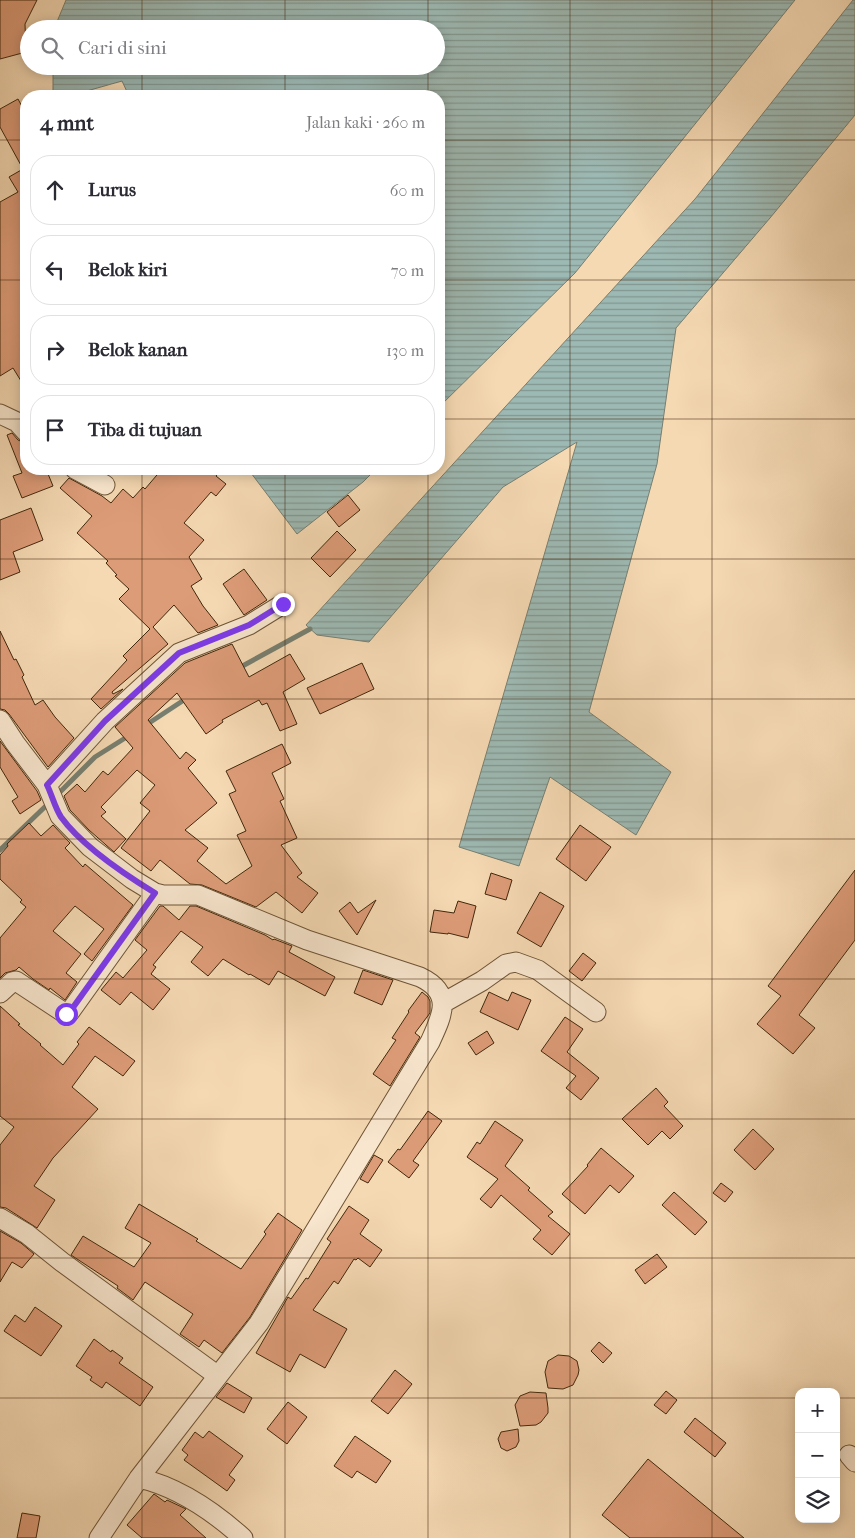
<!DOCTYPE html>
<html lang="id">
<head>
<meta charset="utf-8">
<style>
  body { margin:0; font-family:"IM FELL French Canon",serif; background:#f7f7f7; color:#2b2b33 }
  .controls { position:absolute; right:15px; bottom:15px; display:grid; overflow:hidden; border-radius:10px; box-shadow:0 2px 12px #0003 }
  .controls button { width:45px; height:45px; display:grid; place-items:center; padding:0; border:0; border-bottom:1px solid #e1e1e2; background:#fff; color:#2b2b33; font:25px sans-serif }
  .stop { position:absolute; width:15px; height:15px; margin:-11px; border:4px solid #7c3aed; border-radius:50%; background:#fff }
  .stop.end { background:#7c3aed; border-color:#fff; box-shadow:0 1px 5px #0008 }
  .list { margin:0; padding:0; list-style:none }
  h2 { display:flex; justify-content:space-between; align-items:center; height:65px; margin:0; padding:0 20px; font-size:21px }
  h2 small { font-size:16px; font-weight:400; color:#7c7c81 }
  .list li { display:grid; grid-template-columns:32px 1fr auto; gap:15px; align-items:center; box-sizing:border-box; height:70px; margin:0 10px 10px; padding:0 10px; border:1px solid #e1e1e2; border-radius:20px }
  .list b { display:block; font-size:19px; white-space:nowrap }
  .list em { font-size:16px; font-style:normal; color:#7c7c81 }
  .icon { flex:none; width:28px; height:28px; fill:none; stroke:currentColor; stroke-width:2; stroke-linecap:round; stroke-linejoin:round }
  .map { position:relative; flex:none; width:855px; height:1538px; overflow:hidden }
  .search { position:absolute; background:#fff; box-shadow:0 2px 12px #0003; left:20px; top:20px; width:425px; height:55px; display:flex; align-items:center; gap:12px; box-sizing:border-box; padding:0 18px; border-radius:28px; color:#7c7c81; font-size:19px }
  .panel { position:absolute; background:#fff; box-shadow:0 2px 12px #0003; left:20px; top:90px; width:425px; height:385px; border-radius:20px }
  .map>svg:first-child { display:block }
  .water { fill:url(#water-rules); stroke:#787f70 }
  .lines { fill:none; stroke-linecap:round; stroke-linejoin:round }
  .stream { stroke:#787f70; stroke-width:5 }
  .building { fill:#dd9c78; stroke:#41270c }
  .minor-casing { stroke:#6e5436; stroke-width:21 }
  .minor { stroke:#f8e6ce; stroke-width:19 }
  .route { stroke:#7c3aed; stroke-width:6 }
  .grid { fill:none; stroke:#41270c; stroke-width:1; stroke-opacity:0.55 }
</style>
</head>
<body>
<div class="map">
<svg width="855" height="1538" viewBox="0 0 855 1538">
  <defs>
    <pattern id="water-rules" width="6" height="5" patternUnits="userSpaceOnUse" patternTransform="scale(1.25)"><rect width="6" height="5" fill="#9db9b3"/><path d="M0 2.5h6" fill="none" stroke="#829690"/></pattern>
  </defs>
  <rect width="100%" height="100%" fill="#f5d9b3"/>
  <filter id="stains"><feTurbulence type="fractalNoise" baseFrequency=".004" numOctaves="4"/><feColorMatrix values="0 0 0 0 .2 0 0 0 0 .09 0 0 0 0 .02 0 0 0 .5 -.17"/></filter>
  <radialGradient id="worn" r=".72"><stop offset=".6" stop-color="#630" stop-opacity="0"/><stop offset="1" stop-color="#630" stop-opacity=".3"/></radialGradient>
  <path class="water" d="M 66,0 L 795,0 L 575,273 L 439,407 L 439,96 L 129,96 L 122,81 L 69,96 L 53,96 L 53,66 L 436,66 L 436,29 L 54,29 Z
    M 853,0 L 855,0 L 855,115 L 770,218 L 676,328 L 657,464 L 589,712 L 671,772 L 636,835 L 550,777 L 519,866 L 459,847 L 577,442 L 503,487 L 369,642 L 317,635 L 306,625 L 695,199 Z
    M 248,469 L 376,469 L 363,482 L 297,534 Z"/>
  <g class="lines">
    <path class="stream" d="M 237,669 L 310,629
      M 146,725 L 187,698
      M 56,796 L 95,757 L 130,735
      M 0,850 L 50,802"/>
  </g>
  <path class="building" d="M 0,0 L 37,0 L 25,24 L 26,52 L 0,59 Z
    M 18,99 L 26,114 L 26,389 L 13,368 L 0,376 L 0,202 L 18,192 L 9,177 L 23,169 L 0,127 L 0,109 Z
    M 12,433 L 18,440 L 25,443 L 26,469 L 46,469 L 53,486 L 22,498 L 13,476 L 22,473 L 7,435 Z
    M 162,469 L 222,469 L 216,476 L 226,484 L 216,496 L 211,492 L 184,523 L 204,540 L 189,557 L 202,579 L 191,586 L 203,606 L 218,625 L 198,633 L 174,605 L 153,627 L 168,644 L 112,692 L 113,694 L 123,689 L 101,709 L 91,699 L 127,660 L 123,656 L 150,629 L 119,599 L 129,589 L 115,576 L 117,575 L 106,563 L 108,561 L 77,533 L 92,516 L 60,488 L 69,478 L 102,496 L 111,503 L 123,489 L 133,498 L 143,487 L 145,489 Z
    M 348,495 L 360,510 L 339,527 L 327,512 Z
    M 31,508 L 43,540 L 13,552 L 20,572 L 0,580 L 0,520 Z
    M 337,531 L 356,550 L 330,577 L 311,558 Z
    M 244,569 L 267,600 L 244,615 L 223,584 Z
    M 0,631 L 14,660 L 16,659 L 24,675 L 22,677 L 35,705 L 43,700 L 55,717 L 74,738 L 48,767 L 9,714 L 5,710 L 0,709 Z
    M 232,644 L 249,677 L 290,654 L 305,679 L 283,692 L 297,724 L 280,731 L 267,703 L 262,705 L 259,700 L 222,720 L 223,722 L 206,734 L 177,693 L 148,720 L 180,759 L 186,752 L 196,760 L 188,768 L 217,803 L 185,830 L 208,848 L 197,861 L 226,884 L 252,866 L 237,835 L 246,831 L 229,794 L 236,791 L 226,771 L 282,744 L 291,763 L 272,773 L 284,799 L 280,801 L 297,838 L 281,845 L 302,873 L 297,877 L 318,893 L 302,913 L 276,892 L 256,907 L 202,885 L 190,884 L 160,860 L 151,871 L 121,848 L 150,811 L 140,803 L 155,785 L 137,770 L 101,807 L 106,812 L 101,816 L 126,839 L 114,852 L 89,830 L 70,810 L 64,796 L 77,784 L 85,792 L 103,771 L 108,775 L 133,748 L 115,727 L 185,663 Z
    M 362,663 L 374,689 L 320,714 L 307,688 Z
    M 0,741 L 37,791 L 41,800 L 20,814 L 12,801 L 18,797 L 0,767 Z
    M 29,823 L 41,836 L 53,825 L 70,843 L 65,848 L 83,867 L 85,864 L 133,905 L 92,961 L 84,954 L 104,929 L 75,906 L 53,931 L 81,954 L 66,973 L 77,982 L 65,1000 L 50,988 L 49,990 L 33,979 L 19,967 L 16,970 L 5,973 L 0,978 L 0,938 L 26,907 L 20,902 L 22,900 L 0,879 L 0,855 L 8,846 L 7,844 Z
    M 580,825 L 611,847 L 586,881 L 556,859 Z
    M 855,870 L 855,940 L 799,1015 L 815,1028 L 793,1054 L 757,1024 L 781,996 L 768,986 Z
    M 491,873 L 512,880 L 506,900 L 485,894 Z
    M 540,892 L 564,906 L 541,947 L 517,933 Z
    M 376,900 L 357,935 L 339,911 L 350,902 L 358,913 Z
    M 458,901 L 476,906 L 468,938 L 448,933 L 448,934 L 430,932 L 434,910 L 454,913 Z
    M 160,906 L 163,906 L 179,920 L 190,906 L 196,906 L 265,935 L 273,940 L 274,939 L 292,946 L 289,952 L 335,977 L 325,996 L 278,971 L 269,985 L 250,974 L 249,975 L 223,959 L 208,976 L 191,962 L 203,947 L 181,931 L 153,965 L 156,967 L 151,974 L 170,989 L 153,1010 L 131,992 L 120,1005 L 101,990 L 116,972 L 123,978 L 147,950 L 135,940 Z
    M 583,953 L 596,963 L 582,981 L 569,971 Z
    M 363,970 L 393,980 L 382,1005 L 354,993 Z
    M 422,992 L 428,997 L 430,1001 L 430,1013 L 415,1033 L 420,1037 L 390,1086 L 373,1074 L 396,1040 L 392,1038 L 409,1012 L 408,1011 Z
    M 489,992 L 508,1001 L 512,992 L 531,1000 L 518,1030 L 480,1012 Z
    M 0,1006 L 20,1024 L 18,1025 L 41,1044 L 40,1045 L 63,1065 L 79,1044 L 77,1042 L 89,1027 L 135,1061 L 123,1076 L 95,1056 L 72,1087 L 98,1109 L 53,1158 L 34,1186 L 55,1200 L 37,1228 L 6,1208 L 0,1207 L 0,1145 L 14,1127 L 0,1116 Z
    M 565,1017 L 583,1029 L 567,1052 L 599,1078 L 581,1100 L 566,1088 L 576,1076 L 541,1051 Z
    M 487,1031 L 494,1043 L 476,1055 L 468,1043 Z
    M 656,1088 L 668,1102 L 664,1106 L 683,1126 L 670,1139 L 662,1131 L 648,1145 L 622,1119 Z
    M 428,1111 L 442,1121 L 413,1161 L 419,1165 L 409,1178 L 388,1162 L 398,1149 L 400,1150 Z
    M 495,1121 L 523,1140 L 505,1166 L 530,1188 L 528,1190 L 553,1212 L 548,1216 L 570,1234 L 552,1255 L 533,1239 L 541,1230 L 501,1195 L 491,1208 L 480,1199 L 498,1179 L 467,1157 L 477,1142 L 480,1144 Z
    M 753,1129 L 774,1149 L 755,1170 L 734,1150 Z
    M 601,1148 L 634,1176 L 619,1193 L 610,1185 L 585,1214 L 562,1194 L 588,1166 L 587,1165 Z
    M 374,1155 L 383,1160 L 368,1183 L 360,1179 Z
    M 721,1183 L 733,1192 L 725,1202 L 713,1193 Z
    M 674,1192 L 707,1222 L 695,1235 L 662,1205 Z
    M 139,1204 L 198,1239 L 196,1241 L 241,1269 L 266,1234 L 264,1232 L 278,1213 L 302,1230 L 250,1317 L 222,1353 L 204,1340 L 199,1347 L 180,1334 L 193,1314 L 145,1282 L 133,1300 L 117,1288 L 118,1286 L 71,1255 L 83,1236 L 134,1267 L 151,1243 L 125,1228 Z
    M 349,1206 L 369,1220 L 360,1234 L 382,1250 L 370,1267 L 358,1258 L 356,1260 L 354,1259 L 338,1284 L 334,1281 L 313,1310 L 347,1329 L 325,1368 L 300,1354 L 290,1372 L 256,1353 L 288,1297 L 291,1299 L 306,1278 L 308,1279 L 331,1242 L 327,1239 Z
    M 0,1231 L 21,1243 L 34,1254 L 22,1268 L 12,1262 L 0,1282 Z
    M 657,1254 L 667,1267 L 645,1284 L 635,1270 Z
    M 35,1307 L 62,1326 L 41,1356 L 4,1331 L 15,1315 L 25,1322 Z
    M 94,1339 L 111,1352 L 112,1350 L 123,1358 L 119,1363 L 153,1387 L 140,1406 L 106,1382 L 102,1388 L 90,1380 L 92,1377 L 76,1366 Z
    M 599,1342 L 612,1353 L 603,1363 L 591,1351 Z
    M 558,1355 L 569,1356 L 577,1361 L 579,1370 L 578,1375 L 573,1385 L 563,1389 L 548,1388 L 545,1372 L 548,1361 Z
    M 395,1370 L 412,1384 L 388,1414 L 371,1401 Z
    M 227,1383 L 252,1398 L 244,1413 L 216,1397 Z
    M 666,1391 L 677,1400 L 666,1414 L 654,1405 Z
    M 530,1392 L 546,1393 L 548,1408 L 548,1413 L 541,1422 L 536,1425 L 520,1426 L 515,1405 L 520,1396 Z
    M 288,1402 L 307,1417 L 287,1444 L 267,1429 Z
    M 695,1418 L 726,1443 L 715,1457 L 684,1432 Z
    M 518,1429 L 519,1441 L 516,1447 L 507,1451 L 501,1448 L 498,1439 L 501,1432 Z
    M 209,1431 L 243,1456 L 229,1475 L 235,1480 L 227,1491 L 184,1460 L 188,1455 L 182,1450 L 195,1432 L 203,1438 Z
    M 355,1436 L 391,1461 L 376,1483 L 357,1471 L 352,1478 L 334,1466 Z
    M 648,1459 L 744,1538 L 630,1538 L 602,1515 Z
    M 154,1494 L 165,1502 L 167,1500 L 186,1509 L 180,1515 L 206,1538 L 142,1538 L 127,1525 Z
    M 22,1513 L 40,1516 L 36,1538 L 17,1538 Z"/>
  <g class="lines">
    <defs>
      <path id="minor" d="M 0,414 L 17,422 L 26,432
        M 75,469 L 105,485
        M 0,720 L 15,743 L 47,785 L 60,816 L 90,847 L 132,879 L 155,893 L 163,895 L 198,895 L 307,940 L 420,977 C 454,993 442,1016 430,1042 L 259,1323 L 139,1478 L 99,1538
        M 47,785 L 105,721 L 179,653 L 249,625 L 283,604
        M 0,993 L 12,982 L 16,981 L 66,1014 L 69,1013 L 155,893
        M 443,1003 L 482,981 L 506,964 L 516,962 L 538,970 L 596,1012
        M 0,1218 L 27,1234 L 62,1262 L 218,1376
        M 849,1455 L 855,1462
        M 139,1478 C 178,1487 213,1511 243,1538"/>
    </defs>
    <use href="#minor" class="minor-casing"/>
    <use href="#minor" class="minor"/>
  </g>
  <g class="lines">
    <path class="route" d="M 66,1014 L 69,1013 L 155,893 C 124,874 82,846 61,817 C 55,808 52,795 47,785 L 105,721 L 179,653 L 249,625 L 283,604"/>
  </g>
  <path class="grid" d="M 142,0 L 142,29M 285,0 L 285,29M 428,0 L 428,29M 570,0 L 570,1538M 712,0 L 712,1538M 142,66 L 142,96M 285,66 L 285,96M 428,66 L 428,96M 0,140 L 26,140M 439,140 L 855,140M 0,280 L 26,280M 439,280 L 855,280M 0,419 L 26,419M 439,419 L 855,419M 142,469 L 142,1538M 285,469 L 285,1538M 428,469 L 428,1538M 0,559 L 855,559M 0,699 L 855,699M 0,839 L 855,839M 0,979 L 855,979M 0,1119 L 855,1119M 0,1258 L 855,1258M 0,1398 L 799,1398M 836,1398 L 855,1398"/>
  <rect width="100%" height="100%" filter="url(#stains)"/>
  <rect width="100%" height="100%" fill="url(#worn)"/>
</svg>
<div class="controls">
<button>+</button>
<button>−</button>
<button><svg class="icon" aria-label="layers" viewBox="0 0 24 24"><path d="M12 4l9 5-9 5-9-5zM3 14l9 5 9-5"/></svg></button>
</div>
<div class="stop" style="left:66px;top:1014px"></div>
<div class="stop end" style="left:283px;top:604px"></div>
<div class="search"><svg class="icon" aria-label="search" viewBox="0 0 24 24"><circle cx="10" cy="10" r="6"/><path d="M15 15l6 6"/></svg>Cari di sini</div>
<section class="panel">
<h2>4 mnt<small>Jalan kaki · 260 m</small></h2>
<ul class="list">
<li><svg class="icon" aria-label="ahead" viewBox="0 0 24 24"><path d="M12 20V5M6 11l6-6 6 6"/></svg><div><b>Lurus</b></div><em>60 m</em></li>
<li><svg class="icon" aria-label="left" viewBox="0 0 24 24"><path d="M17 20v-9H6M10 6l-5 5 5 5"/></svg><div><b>Belok kiri</b></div><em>70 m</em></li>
<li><svg class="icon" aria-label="right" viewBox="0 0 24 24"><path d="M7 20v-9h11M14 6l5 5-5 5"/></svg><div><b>Belok kanan</b></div><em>130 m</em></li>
<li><svg class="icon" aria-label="arrive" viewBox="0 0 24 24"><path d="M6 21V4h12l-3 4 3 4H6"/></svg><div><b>Tiba di tujuan</b></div></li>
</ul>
</section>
</div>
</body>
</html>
